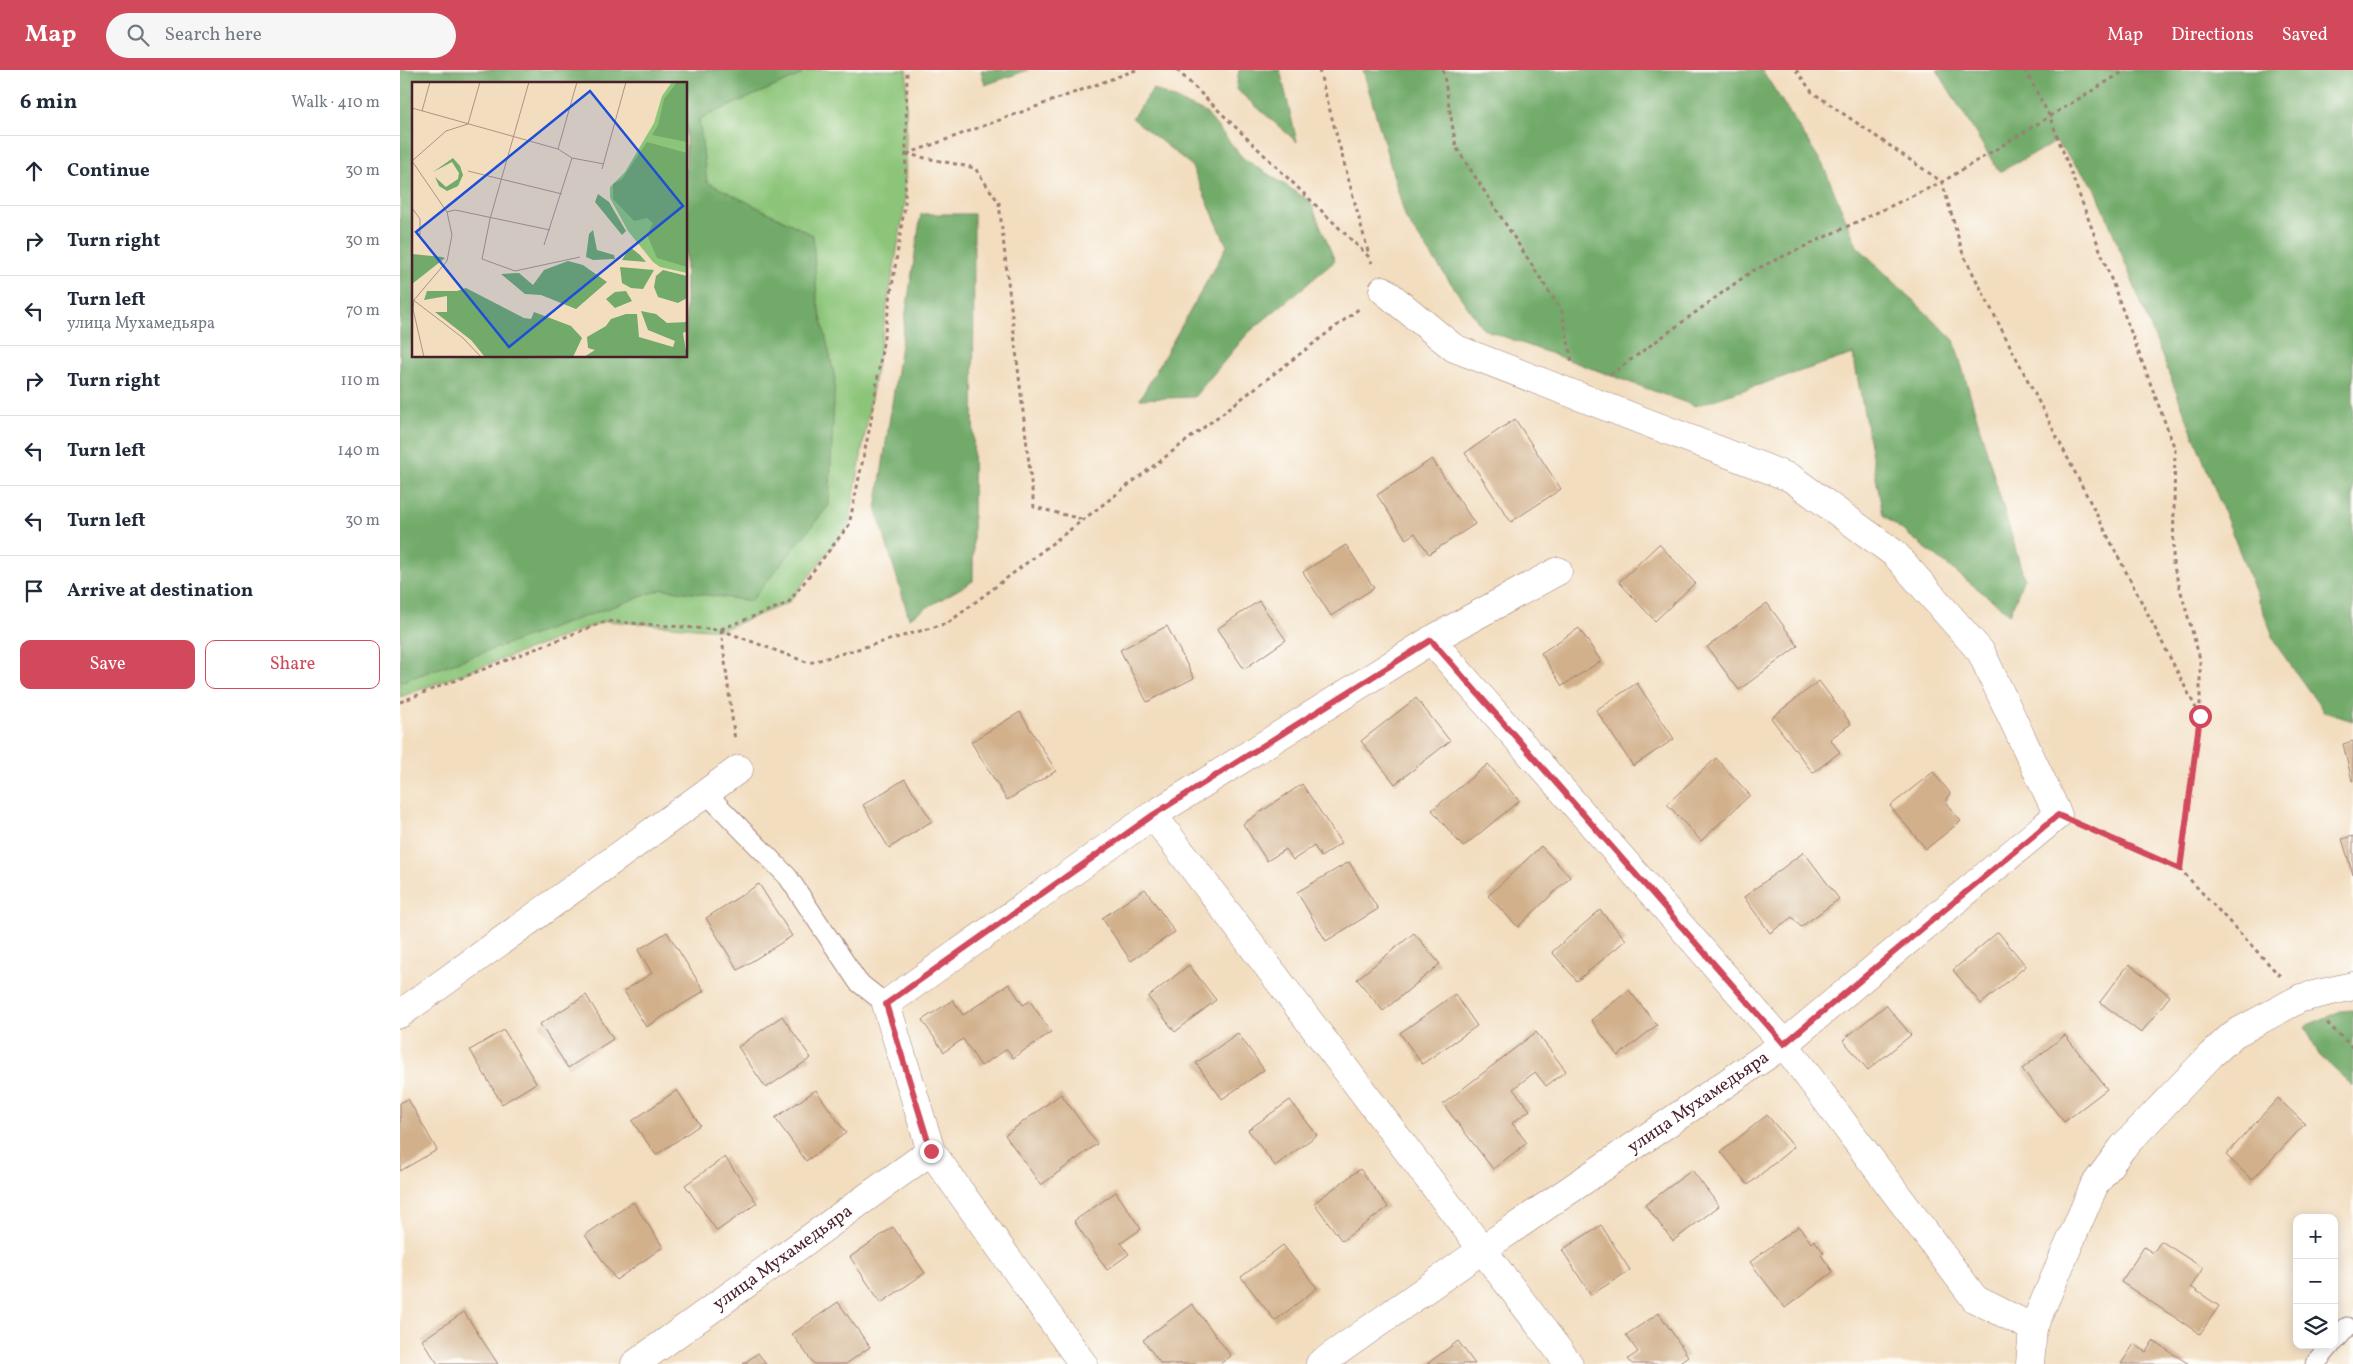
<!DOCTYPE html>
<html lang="en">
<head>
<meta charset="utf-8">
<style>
  body { margin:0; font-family:Vollkorn,serif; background:#f6f6f7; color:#1f2937 }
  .controls { position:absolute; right:15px; bottom:15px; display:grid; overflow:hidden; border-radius:10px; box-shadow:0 2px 12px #0003 }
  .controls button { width:45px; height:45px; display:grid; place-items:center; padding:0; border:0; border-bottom:1px solid #e0e1e3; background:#fff; color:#1f2937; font:25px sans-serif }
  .stop { position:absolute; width:15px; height:15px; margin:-11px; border:4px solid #d1495b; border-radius:50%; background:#fff }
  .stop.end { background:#d1495b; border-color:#fff; box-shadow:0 1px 5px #0008 }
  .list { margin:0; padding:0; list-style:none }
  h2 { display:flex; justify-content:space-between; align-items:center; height:65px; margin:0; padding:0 20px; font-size:21px }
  h2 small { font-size:16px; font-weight:400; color:#747a83 }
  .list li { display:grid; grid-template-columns:32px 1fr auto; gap:15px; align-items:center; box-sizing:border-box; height:70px; padding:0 20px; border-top:1px solid #e0e1e3 }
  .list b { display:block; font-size:19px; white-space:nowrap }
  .list p { margin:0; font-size:16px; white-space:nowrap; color:#747a83 }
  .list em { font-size:16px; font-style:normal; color:#747a83 }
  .actions { display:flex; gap:10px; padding:15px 20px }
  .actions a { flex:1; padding:11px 0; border:1px solid #d1495b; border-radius:10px; text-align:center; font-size:18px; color:#d1495b }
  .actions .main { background:#d1495b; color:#fff }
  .icon { flex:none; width:28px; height:28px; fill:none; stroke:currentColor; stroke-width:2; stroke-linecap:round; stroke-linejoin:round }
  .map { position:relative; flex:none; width:1953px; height:1294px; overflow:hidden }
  header { display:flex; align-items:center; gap:30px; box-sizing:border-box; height:70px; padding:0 25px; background:#d1495b; color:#fff }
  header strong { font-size:24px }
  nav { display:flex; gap:28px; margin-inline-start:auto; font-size:18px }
  .search { width:350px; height:45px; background:#f6f6f7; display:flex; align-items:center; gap:12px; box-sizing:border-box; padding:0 18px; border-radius:28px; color:#747a83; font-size:19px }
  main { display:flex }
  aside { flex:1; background:#fff }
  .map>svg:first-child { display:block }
  .green { fill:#8cc579; stroke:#6b7252; fill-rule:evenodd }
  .forest { fill:#71aa69; stroke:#5e644a; fill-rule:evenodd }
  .building { fill:#d1b08b }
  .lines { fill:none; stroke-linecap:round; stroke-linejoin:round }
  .service-casing { stroke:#9e7e75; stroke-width:21 }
  .minor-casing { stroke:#9e7e75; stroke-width:29 }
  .path { stroke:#9e7e75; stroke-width:3; stroke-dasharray:4 4; stroke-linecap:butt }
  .service { stroke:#fff; stroke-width:19 }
  .minor { stroke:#fff; stroke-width:28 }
  .route { stroke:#d1495b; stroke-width:6 }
  .labels { text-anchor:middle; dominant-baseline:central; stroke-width:5; stroke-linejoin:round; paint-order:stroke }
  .street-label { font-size:18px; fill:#4a1f2b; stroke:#fdfcf7 }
  .inset-road { fill:none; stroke:#af9184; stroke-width:1 }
  .view { fill:#1d4ed8; fill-opacity:0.15; stroke:#1d4ed8; stroke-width:2.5 }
  .inset-edge { fill:none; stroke:#4a1f2b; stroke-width:2.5 }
</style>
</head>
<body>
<header>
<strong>Map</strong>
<div class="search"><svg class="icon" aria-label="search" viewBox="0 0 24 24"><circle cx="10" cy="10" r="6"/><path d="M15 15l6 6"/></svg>Search here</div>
<nav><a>Map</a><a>Directions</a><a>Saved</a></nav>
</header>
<main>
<aside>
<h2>6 min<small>Walk · 410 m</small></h2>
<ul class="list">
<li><svg class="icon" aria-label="ahead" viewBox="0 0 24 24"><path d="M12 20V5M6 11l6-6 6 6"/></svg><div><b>Continue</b></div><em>30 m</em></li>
<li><svg class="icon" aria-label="right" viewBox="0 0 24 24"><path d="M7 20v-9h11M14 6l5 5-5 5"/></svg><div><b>Turn right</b></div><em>30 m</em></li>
<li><svg class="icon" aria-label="left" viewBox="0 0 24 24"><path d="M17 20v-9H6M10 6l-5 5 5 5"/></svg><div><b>Turn left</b><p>улица Мухамедьяра</p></div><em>70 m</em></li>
<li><svg class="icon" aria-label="right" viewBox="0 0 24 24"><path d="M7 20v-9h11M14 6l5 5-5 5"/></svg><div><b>Turn right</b></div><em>110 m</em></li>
<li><svg class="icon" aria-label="left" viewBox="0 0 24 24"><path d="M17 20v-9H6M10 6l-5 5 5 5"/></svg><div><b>Turn left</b></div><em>140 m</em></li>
<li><svg class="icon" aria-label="left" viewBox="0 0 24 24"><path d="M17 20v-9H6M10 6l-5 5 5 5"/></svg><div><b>Turn left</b></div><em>30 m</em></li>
<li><svg class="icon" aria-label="arrive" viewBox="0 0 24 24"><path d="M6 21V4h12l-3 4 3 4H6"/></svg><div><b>Arrive at destination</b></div></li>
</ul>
<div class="actions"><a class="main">Save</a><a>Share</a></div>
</aside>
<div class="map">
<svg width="1953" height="1294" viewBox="0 0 1953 1294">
  <rect width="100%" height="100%" fill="#fdfcf7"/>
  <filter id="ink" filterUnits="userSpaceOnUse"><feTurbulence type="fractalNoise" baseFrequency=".02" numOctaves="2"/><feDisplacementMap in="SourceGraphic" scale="10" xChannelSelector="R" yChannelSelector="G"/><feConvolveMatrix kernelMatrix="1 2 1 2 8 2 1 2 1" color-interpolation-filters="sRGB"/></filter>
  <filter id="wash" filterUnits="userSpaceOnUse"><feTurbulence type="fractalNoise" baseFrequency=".0096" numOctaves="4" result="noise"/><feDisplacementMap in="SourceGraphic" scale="20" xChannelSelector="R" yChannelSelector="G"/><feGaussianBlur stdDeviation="1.12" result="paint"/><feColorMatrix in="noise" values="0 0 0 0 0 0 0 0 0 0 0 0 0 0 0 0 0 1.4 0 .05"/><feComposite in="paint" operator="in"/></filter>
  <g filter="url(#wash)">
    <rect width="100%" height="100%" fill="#f2ddbf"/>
    <path class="green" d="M 0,0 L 507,0 L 505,134 L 449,455 L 388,533 L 321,560 L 206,551 L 0,627 ZM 14,14 L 286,14 L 286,286 L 14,286 Z"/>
    <path class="forest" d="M 0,0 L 402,0 L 401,5 L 299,49 L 307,112 L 413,165 L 417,229 L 435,308 L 429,435 L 351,531 L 263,519 L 0,612 ZM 14,14 L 286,14 L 286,286 L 14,286 Z
      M 581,0 L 628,0 L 585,15 Z
      M 839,0 L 880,0 L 897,72 L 836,19 Z
      M 963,0 L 1362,0 L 1423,95 L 1457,176 L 1554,270 L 1624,508 L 1610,544 L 1483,445 L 1453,284 L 1295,336 L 1083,259 L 1006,149 Z
      M 1537,0 L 1953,0 L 1953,651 L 1924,642 L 1877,576 L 1695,117 L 1656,72 L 1599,102 Z
      M 753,19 L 806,43 L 843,88 L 910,131 L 935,191 L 848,263 L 794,327 L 740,329 L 827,176 L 791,95 L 732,48 Z
      M 521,144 L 574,144 L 573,511 L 509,548 L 476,438 Z
      M 1953,940 L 1953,1016 L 1919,985 L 1905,956 L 1941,941 Z"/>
    <g id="blocks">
      <path class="building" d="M 1115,349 L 1161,419 L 1111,452 L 1065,383 Z
        M 1032,389 L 1075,454 L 1029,484 L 1015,463 L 1006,469 L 977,425 Z
        M 1259,474 L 1295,513 L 1255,551 L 1219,512 Z
        M 946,475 L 974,518 L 931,546 L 903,502 Z
        M 859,531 L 886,570 L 844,599 L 817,559 Z
        M 1367,533 L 1398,576 L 1339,620 L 1307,577 Z
        M 767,556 L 794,608 L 747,632 L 720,580 Z
        M 1179,558 L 1201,591 L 1162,616 L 1141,583 Z
        M 1419,611 L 1451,654 L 1430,669 L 1440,682 L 1413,703 L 1371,648 Z
        M 1237,613 L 1274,669 L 1233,696 L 1196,640 Z
        M 1016,628 L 1050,671 L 995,714 L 961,671 Z
        M 620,642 L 656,701 L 607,730 L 571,672 Z
        M 1953,671 L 1953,711 L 1952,711 L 1943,674 Z
        M 1316,688 L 1350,725 L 1301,771 L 1267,734 Z
        M 1088,694 L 1119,731 L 1063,777 L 1032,740 Z
        M 1533,702 L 1550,723 L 1546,733 L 1561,751 L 1526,779 L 1490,736 Z
        M 505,709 L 532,751 L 489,778 L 463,735 Z
        M 902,714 L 941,773 L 921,787 L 914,776 L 893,790 L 886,779 L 867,791 L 843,754 Z
        M 1953,766 L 1953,805 L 1942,769 Z
        M 1141,776 L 1170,807 L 1118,857 L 1088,826 Z
        M 1404,782 L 1439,829 L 1401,857 L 1392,847 L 1370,863 L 1344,827 Z
        M 949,792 L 978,839 L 926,871 L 897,822 Z
        M 359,814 L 392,866 L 338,900 L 306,848 Z
        M 745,819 L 775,862 L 731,891 L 702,848 Z
        M 1200,840 L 1226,870 L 1177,911 L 1152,882 Z
        M 267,862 L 304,921 L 246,957 L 224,921 L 252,903 L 238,880 Z
        M 1598,862 L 1626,896 L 1581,934 L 1553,900 Z
        M 1014,863 L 1040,894 L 983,941 L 957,909 Z
        M 1729,894 L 1770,926 L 1741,963 L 1700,932 Z
        M 789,895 L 816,930 L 775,962 L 748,927 Z
        M 609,914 L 623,935 L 630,931 L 651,962 L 613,988 L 607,979 L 581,996 L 563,969 L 544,982 L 522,950 L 553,930 L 563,945 Z
        M 1229,920 L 1257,955 L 1218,986 L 1191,950 Z
        M 1055,924 L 1077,956 L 1022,994 L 1000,963 Z
        M 186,925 L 213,969 L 168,998 L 140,954 Z
        M 1486,935 L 1511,965 L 1468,1000 L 1443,970 Z
        M 382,946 L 411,988 L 366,1018 L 338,977 Z
        M 104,960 L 136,1013 L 102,1034 L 70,980 Z
        M 1136,962 L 1166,1001 L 1146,1016 L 1135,1002 L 1113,1019 L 1130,1040 L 1112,1053 L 1127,1073 L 1093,1099 L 1043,1034 Z
        M 838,963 L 864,1000 L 822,1029 L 796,993 Z
        M 1665,965 L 1707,1019 L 1664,1052 L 1622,999 Z
        M 277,1020 L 300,1055 L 256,1085 L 232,1051 Z
        M 416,1020 L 446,1063 L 406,1091 L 375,1048 Z
        M 661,1024 L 697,1074 L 641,1115 L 605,1065 Z
        M 1878,1028 L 1905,1054 L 1852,1110 L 1826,1085 Z
        M 8,1029 L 37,1080 L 0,1101 L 0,1033 Z
        M 890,1030 L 917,1065 L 875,1096 L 848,1060 Z
        M 1367,1045 L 1394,1077 L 1348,1115 L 1321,1082 Z
        M 325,1087 L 357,1133 L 317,1161 L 285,1115 Z
        M 960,1099 L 988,1137 L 942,1171 L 914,1133 Z
        M 1292,1100 L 1319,1136 L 1273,1171 L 1245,1135 Z
        M 716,1122 L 741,1159 L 721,1173 L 729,1184 L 707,1200 L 674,1151 Z
        M 233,1132 L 263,1177 L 216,1210 L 185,1165 Z
        M 1201,1155 L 1230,1200 L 1191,1225 L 1162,1180 Z
        M 1399,1156 L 1411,1173 L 1414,1170 L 1424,1183 L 1421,1185 L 1433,1202 L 1385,1238 L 1350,1192 Z
        M 493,1157 L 525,1203 L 481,1233 L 450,1187 Z
        M 1761,1171 L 1803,1198 L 1791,1217 L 1819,1236 L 1800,1264 L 1721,1212 L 1744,1177 L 1753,1183 Z
        M 883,1175 L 917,1218 L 875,1251 L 841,1207 Z
        M 438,1232 L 470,1277 L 446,1294 L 414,1294 L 392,1264 Z
        M 792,1234 L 831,1286 L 820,1294 L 761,1294 L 743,1270 Z
        M 64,1242 L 98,1294 L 38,1294 L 22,1270 Z
        M 1259,1243 L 1288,1286 L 1277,1294 L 1232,1294 L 1228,1289 L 1238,1282 L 1226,1265 Z
        M 1058,1271 L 1075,1294 L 1027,1294 Z
        M 1753,1271 L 1789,1294 L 1721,1294 L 1734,1274 L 1746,1282 Z
        M 358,1283 L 366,1294 L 343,1294 Z"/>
    </g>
  </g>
  <g filter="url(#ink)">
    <use href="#blocks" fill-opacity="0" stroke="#9e7e75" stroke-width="1"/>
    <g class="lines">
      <defs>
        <path id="service" d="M 306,723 L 388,807 L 458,912 L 486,934
          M 1934,1272 L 1947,1257
          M 1915,1294 L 1931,1275"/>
        <g id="minor">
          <path d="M 1031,570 L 1384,974 L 1575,1229 L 1633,1258"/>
          <path d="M 753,745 L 1169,1294"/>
          <path d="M 0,944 L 339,699"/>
          <path id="s1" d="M 235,1294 L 531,1081"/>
          <path d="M 683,1294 L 531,1081 L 486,934 L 753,745 L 1031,570 L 1158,501"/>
          <path id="s2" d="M 920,1294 L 1083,1179 L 1384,974 L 1658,745 L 1581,582 L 1495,484 L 1391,408 L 1054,278 L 983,220"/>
          <path d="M 1630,1294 L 1633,1258 L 1694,1116 L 1723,1077 L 1811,985 L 1834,964 L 1901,928 L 1953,916"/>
        </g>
      </defs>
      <use href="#service" class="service-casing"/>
      <use href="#minor" class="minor-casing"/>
      <path class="path" d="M 777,0 L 969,187 L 972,193
        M 919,0 L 969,185
        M 1043,0 L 1056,77 L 1162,242 L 1172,291
        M 1396,0 L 1412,22 L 1542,112 L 1563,184 L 1800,646 L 1780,799
        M 1625,0 L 1650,47 L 1775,379 L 1773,494 L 1800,589 L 1800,644
        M 506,84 L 575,98 L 599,133 L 634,437 L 685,450
        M 507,84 L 736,0
        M 1210,305 L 1352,201 L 1542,112 L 1726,0
        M 321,559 L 388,533 L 449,455 L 470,356 L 505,134 L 507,0
        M 321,560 L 335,671
        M 0,632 L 206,551 L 321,560 L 409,593 L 548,553 L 960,238
        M 1684,756 L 1780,799 L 1880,906
        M 1927,953 L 1953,978"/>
      <use href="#service" class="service"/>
      <use href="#minor" class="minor"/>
    </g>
  </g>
  <g class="lines" filter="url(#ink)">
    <path class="route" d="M 531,1081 L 486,934 L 753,745 L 1031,570 L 1384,974 L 1658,745 L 1780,799 L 1800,646"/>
  </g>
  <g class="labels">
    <g class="street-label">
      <text stroke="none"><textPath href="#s2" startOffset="460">улица Мухамедьяра</textPath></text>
      <text stroke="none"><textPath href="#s1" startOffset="182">улица Мухамедьяра</textPath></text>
    </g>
  </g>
  <g transform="translate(12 12)">
    <rect width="275" height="275" fill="#f2ddbf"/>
    <path d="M 260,0 L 275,0 L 275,191 L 248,185 L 241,180 L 216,149 L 198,116 L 198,105 L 213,90 L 242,41 L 250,14 Z" fill="#8cc579"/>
    <path d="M 265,0 L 275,0 L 275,60 L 240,53 L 246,43 L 252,17 ZM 235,60 L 275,71 L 275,185 L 245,176 L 235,153 L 241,141 L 235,136 L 222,139 L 201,117 L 201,102 L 210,97 ZM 41,76 L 48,84 L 51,93 L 46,104 L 35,109 L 27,104 L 23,95 L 34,105 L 46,97 L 47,91 L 40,80 L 21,90 ZM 186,112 L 197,120 L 214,149 L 210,153 L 183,120 ZM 181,148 L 185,168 L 202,173 L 203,177 L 181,178 L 174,175 L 177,152 ZM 218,165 L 228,173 L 234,180 L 210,178 ZM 0,172 L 30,175 L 33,176 L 0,202 ZM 156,179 L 171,183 L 195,200 L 164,227 L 129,213 L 113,212 L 89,192 L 107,191 L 121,203 L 132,188 ZM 208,185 L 242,188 L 231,207 L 219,206 L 210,201 ZM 251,188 L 275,194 L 275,216 L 266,221 L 246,215 L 242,205 L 244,194 ZM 54,206 L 112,236 L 119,237 L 122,230 L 159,244 L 170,256 L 161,275 L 73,275 L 59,258 L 23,230 L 35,230 L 35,214 L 12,218 L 15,209 L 45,209 ZM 203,210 L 214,209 L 220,219 L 203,226 L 194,217 ZM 229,229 L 244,232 L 255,241 L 275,240 L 275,249 L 271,251 L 275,275 L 172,275 L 183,268 L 176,266 L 175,255 L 194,244 L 199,237 L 214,232 L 225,232 L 227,255 L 261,265 L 263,259 L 236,248 Z" fill="#71aa69"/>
    <path class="inset-road" d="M 117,0 L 78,137 L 70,177 L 103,189 L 168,175M 0,26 L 146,67 L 160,76 L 192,82M 10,29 L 18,0M 146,67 L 165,0M 0,79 L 35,130 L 40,153 L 35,179 L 2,218M 0,79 L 34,49 L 56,42 L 68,0M 190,87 L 214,0M 56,89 L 150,112M 0,126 L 8,137 L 8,153M 35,130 L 43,128 L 138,148M 132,163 L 160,76M 0,217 L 51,256 L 69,275M 2,218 L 1,227 L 12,275"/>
    <path class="view" d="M 178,9 L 271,124 L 97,265 L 4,150 Z"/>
    <rect width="275" height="275" class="inset-edge"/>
  </g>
</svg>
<div class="controls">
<button>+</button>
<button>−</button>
<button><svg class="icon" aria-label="layers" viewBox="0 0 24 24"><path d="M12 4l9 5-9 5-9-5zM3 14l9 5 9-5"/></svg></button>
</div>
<div class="stop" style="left:1800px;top:646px"></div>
<div class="stop end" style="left:531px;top:1081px"></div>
</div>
</main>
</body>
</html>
